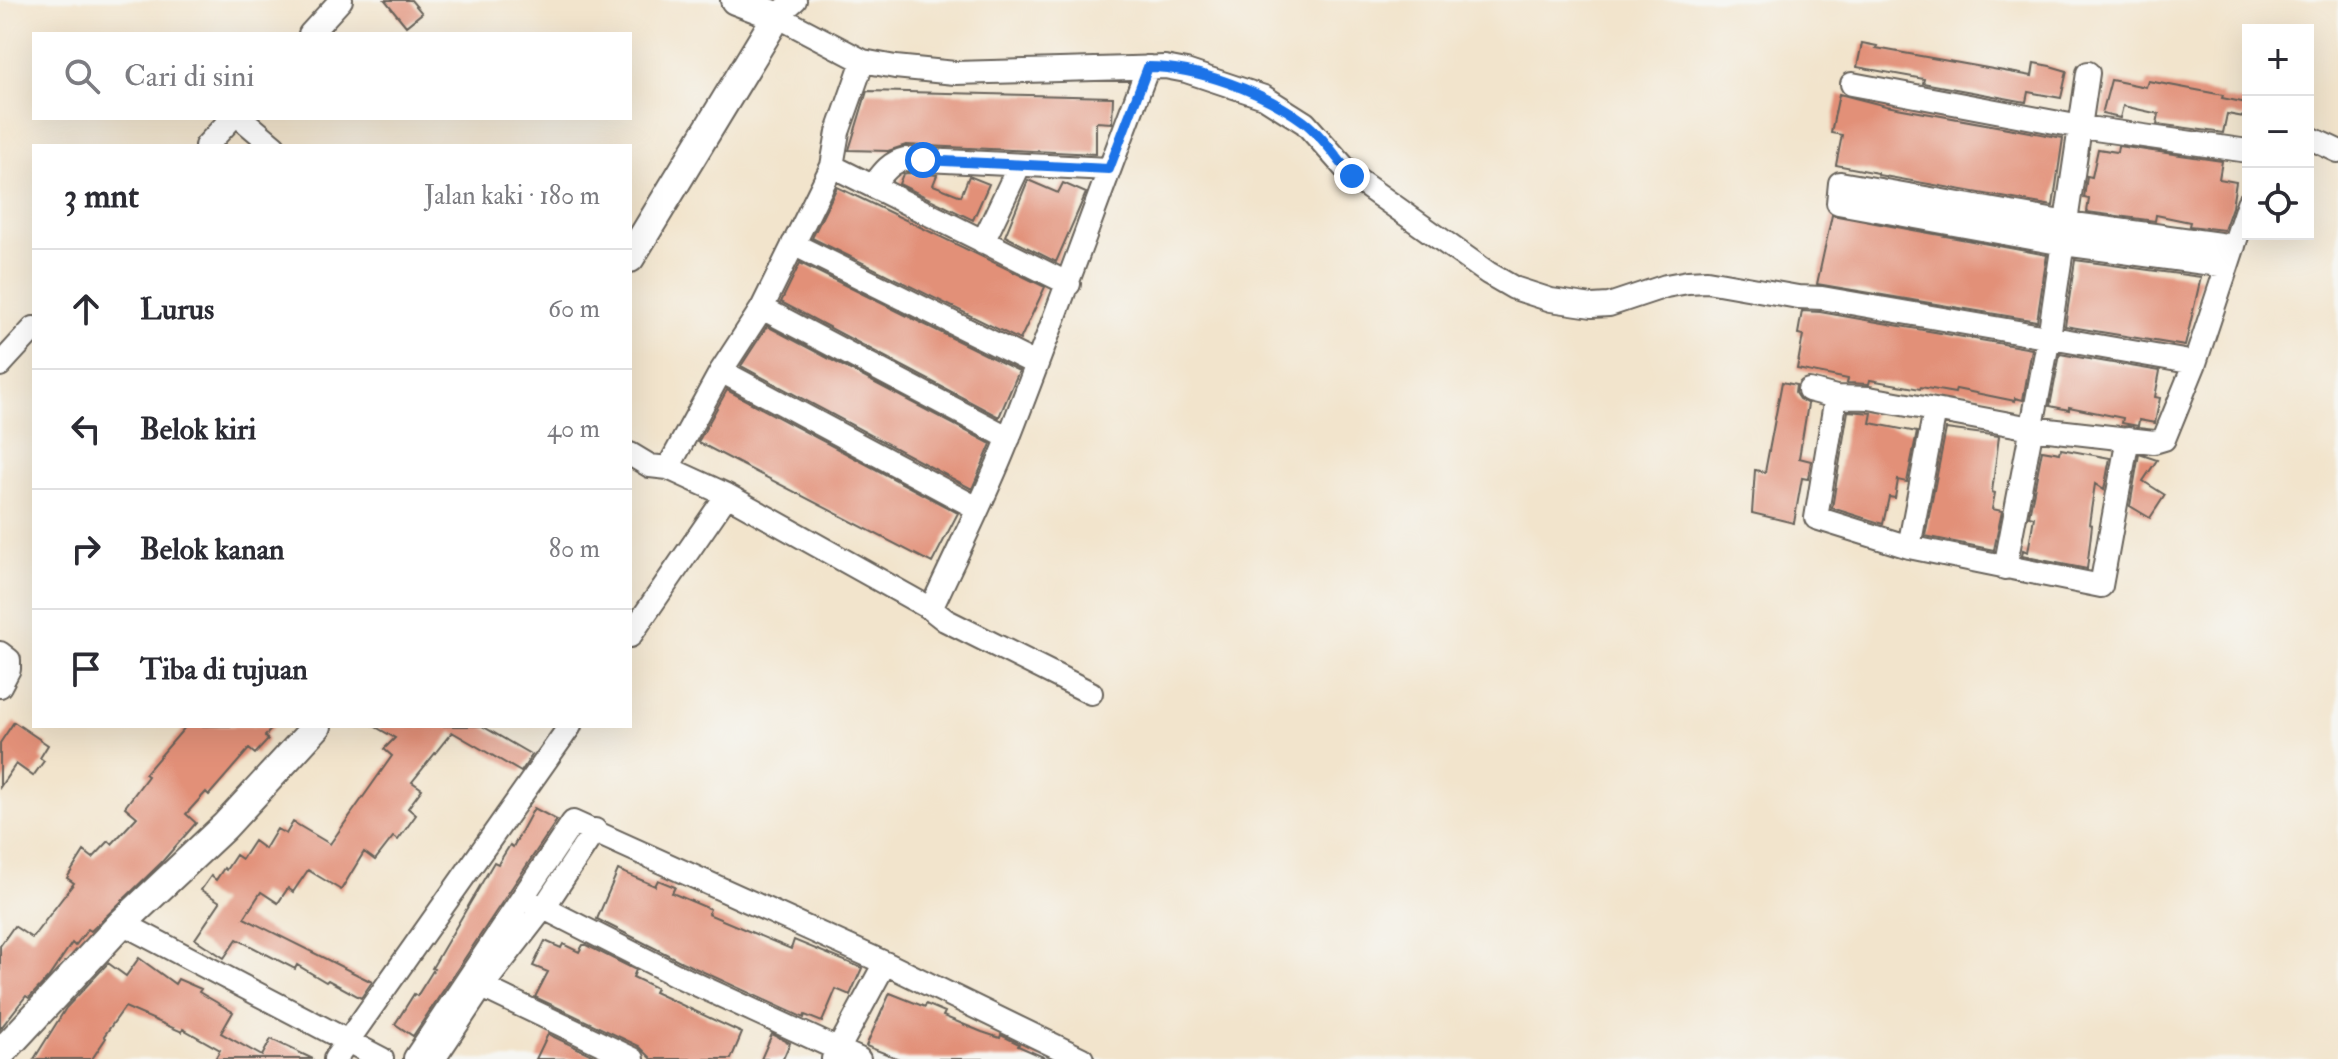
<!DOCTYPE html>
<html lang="id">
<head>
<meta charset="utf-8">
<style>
  body { margin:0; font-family:"IM FELL Double Pica",serif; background:#f2f2f3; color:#2b2b33 }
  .controls { position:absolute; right:24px; top:24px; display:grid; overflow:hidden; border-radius:0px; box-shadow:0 8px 32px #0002 }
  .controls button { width:72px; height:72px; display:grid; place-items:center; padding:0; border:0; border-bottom:2px solid #e1e1e2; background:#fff; color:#2b2b33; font:40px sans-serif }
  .stop { position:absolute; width:24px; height:24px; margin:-18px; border:6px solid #1a73e8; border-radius:50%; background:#fff }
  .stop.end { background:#1a73e8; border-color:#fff; box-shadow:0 2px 8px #0008 }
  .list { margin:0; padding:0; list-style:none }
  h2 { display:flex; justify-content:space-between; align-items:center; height:104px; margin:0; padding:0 32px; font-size:34px }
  h2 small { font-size:26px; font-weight:400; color:#7c7c81 }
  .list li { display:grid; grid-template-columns:52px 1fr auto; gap:24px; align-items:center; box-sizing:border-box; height:120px; padding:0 32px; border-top:2px solid #e1e1e2 }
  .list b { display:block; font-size:30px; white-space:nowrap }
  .list em { font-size:26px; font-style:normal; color:#7c7c81 }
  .icon { flex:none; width:44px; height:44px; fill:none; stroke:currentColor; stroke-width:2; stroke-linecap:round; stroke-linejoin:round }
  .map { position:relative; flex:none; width:2338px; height:1059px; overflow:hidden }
  .search { position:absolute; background:#fff; box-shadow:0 8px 32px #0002; left:32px; top:32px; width:600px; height:88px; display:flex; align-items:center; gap:20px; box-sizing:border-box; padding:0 28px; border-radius:0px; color:#7c7c81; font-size:30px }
  .panel { position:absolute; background:#fff; box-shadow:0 8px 32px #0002; left:32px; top:144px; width:600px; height:584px; border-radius:0px }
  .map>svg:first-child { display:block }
  .building { fill:#e29078 }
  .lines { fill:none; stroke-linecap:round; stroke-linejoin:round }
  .minor-casing { stroke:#67625a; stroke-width:26 }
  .tertiary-casing { stroke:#67625a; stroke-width:32 }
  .minor { stroke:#fff; stroke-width:22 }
  .tertiary { stroke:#fff; stroke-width:28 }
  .route { stroke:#1a73e8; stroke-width:10 }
</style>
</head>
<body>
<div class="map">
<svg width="2338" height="1059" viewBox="0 0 2338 1059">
  <rect width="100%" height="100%" fill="#f6f6f2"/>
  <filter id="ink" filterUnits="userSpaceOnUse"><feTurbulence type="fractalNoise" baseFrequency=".0125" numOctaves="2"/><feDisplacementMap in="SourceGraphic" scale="16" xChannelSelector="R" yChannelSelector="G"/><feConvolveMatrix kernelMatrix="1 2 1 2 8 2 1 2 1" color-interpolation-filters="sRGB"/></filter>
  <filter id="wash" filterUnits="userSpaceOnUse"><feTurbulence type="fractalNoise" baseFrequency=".006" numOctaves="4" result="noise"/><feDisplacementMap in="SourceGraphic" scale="32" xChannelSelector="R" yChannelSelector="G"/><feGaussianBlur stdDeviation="1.8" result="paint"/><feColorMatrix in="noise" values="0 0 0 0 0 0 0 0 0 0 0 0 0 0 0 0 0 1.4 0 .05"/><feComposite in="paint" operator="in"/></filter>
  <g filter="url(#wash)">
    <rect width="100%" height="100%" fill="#f2e4cc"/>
    <g id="blocks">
      <path class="building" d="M 385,0 L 411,0 L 422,13 L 406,26 Z
        M 1862,43 L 1877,46 L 1876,48 L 2032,76 L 2034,63 L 2050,66 L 2067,71 L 2061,98 L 2028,92 L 2026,102 L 1923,83 L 1924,79 L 1857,67 Z
        M 2111,80 L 2146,87 L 2148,81 L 2223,95 L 2222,98 L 2247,103 L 2244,117 L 2227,114 L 2223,133 L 2157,124 L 2159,114 L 2123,106 L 2120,118 L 2102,114 Z
        M 867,91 L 1113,97 L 1112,123 L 1096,122 L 1096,154 L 906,145 L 888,151 L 849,150 Z
        M 1839,94 L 1886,106 L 2063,138 L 2053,206 L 1878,175 L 1878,173 L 1836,165 L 1842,135 L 1831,133 Z
        M 2118,146 L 2222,161 L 2219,179 L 2236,182 L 2232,207 L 2224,230 L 2189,226 L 2190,222 L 2156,215 L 2155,221 L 2087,212 L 2089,199 L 2084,198 L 2087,176 L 2092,177 L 2098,149 L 2117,152 Z
        M 907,173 L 937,175 L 933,185 L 961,196 L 969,176 L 989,184 L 973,220 L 899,184 L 903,174 Z
        M 1028,180 L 1058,193 L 1063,183 L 1086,193 L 1056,262 L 1005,236 Z
        M 837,187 L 1045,287 L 1020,340 L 812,238 Z
        M 1832,215 L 2047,255 L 2037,321 L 1817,284 Z
        M 2075,260 L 2201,277 L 2185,346 L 2065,326 Z
        M 800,263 L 1019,371 L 999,417 L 781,302 Z
        M 1802,311 L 1820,312 L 2032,349 L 2023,400 L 2015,398 L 2015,401 L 1956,389 L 1955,393 L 1921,387 L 1920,389 L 1870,380 L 1869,384 L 1847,383 L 1848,379 L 1797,369 L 1803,335 L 1798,334 Z
        M 767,326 L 991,444 L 972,489 L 741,366 Z
        M 2060,354 L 2160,371 L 2155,397 L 2160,398 L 2155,423 L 2139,420 L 2138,426 L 2122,423 L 2123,418 L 2069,407 L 2069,410 L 2050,406 Z
        M 1782,382 L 1796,385 L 1795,393 L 1799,399 L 1808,404 L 1799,458 L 1811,461 L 1808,479 L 1802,478 L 1794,523 L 1752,513 L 1755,470 L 1765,472 Z
        M 727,390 L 958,513 L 932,563 L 698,442 Z
        M 1848,411 L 1872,413 L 1870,423 L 1917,432 L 1907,482 L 1898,480 L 1895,498 L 1889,497 L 1883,524 L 1832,508 Z
        M 1946,429 L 1999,436 L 1992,492 L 1995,493 L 1992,509 L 2002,511 L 1994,550 L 1925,536 Z
        M 2061,449 L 2110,458 L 2104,490 L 2095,484 L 2089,524 L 2092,525 L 2087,569 L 2022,556 L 2023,550 L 2028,552 L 2034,517 L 2029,516 L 2042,450 L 2060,453 Z
        M 2139,454 L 2157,460 L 2143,481 L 2165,495 L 2150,518 L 2130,506 Z
        M 14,722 L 48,745 L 40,758 L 44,761 L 33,776 L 16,764 L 0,787 L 0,743 Z
        M 186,726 L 274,726 L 265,736 L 268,740 L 255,754 L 249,749 L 209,795 L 206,792 L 186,814 L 196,823 L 161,863 L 91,931 L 88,929 L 75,946 L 72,943 L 48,978 L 29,998 L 26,996 L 0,1029 L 0,946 L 14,926 L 32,938 L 74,883 L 67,878 L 84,851 L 93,858 L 109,841 L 112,844 L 137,817 L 125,807 L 148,776 L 145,774 Z
        M 374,726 L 482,726 L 532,755 L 521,772 L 452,732 L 412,782 L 422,789 L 408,808 L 416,815 L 398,840 L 393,837 L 375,860 L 364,852 L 341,890 L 308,870 L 293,892 L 288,888 L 278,903 L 261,892 L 244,918 L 372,982 L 361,998 L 328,980 L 326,982 L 297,965 L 295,969 L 237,939 L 224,958 L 195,939 L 220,902 L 201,890 L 211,876 L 216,880 L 224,868 L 226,870 L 236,855 L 242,859 L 254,841 L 265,849 L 277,829 L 286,834 L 293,822 L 330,844 L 392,756 L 384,749 L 395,738 Z
        M 534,808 L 557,820 L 413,1036 L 395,1024 L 414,994 L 417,996 L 434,969 L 432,968 L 494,862 L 498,864 L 510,845 L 513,847 Z
        M 618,870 L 655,886 L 658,880 L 675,887 L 672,893 L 710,909 L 708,914 L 791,949 L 794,940 L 862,968 L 850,995 L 836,989 L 822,1022 L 805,1015 L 804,1018 L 682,962 L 597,919 Z
        M 545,941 L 561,948 L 563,944 L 579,952 L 583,945 L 586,945 L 636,970 L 633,977 L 656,988 L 654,992 L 742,1033 L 731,1059 L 652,1059 L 639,1046 L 535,997 L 548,972 L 533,966 Z
        M 139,958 L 175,984 L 178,979 L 201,989 L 199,992 L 233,1012 L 221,1033 L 262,1056 L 271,1039 L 313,1059 L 215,1059 L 220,1050 L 183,1029 L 182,1032 L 125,1007 L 104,1036 L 106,1038 L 92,1059 L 34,1059 L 66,1008 L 108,963 L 126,976 Z
        M 890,993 L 925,1007 L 926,1004 L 945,1012 L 943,1016 L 982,1032 L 1000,1038 L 1001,1035 L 1019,1044 L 1018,1046 L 1048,1059 L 899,1059 L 866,1046 Z
        M 548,1034 L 594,1056 L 593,1059 L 536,1059 Z
        M 772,1034 L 790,1043 L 783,1059 L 761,1059 Z"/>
    </g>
  </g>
  <g filter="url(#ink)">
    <use href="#blocks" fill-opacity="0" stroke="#67625a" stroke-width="2"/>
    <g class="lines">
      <defs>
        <path id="minor" d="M 795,0 L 777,16 L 863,61 L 895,67 L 955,73 L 1165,67 L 1186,71 L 1264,97 L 1305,123 L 1352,176 L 1488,273 L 1514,288 L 1551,300 L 1592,306 L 1609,305 L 1666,286 L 1688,282 L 1707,281 L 1798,297 L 1822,298 L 2195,363
          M 310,34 L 341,0
          M 1852,84 L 2081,127 L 2248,151
          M 241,118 L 274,146
          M 2308,137 L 2338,151
          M 206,146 L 232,118
          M 832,166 L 1069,284
          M 873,186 C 882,174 890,162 905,159 L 1109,169
          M 983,242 L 1019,166
          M 793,244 L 1036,364
          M 2227,266 L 2064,244 L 1838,203 L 1840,183 L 2067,223 L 2234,246
          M 762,308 L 1009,438
          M 0,365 L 34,328
          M 721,371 L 977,508
          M 1809,390 L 1836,397
          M 1935,410 L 1869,398 L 1836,397 L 1816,518 L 1909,547 L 2101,586 L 2128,438
          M 630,454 L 650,466 L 668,468 L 727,495 L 931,609 L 945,620 L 1091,693
          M 668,468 L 721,371 L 762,308 L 832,166 L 838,132 L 863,61
          M 1909,547 L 1935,410 L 2031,428 L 2154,442 L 2164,439 L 2195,363 L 2248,203
          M 2005,568 L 2049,337 L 2088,73
          M 931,609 C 957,552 986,496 1009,437 C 1057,314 1101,190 1148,67
          M 630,636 L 727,495
          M 0,653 L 9,660 L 9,669 L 0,686
          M 524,898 L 676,975 L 859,1059
          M 122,923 L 382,1059
          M 472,982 L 633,1059
          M 415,1058 L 573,822 L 885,963 L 1082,1059
          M 335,1059 L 570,726
          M 434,1059 L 482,987 L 544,907 L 595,830
          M 833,1059 L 885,963"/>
        <path id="tertiary" d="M 630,258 L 777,16 L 735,0
          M 0,1054 L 122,923 L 225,826 L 317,726"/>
      </defs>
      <use href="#minor" class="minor-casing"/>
      <use href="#tertiary" class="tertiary-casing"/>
      <use href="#minor" class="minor"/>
      <use href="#tertiary" class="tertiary"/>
    </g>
  </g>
  <g class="lines" filter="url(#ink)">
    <path class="route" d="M 923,160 L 1109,169 L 1148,67 C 1198,67 1263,92 1303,121 C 1322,135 1337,159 1352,176"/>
  </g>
</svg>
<div class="controls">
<button>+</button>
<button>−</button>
<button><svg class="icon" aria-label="locate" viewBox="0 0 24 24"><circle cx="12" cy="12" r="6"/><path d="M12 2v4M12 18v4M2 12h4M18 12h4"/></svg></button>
</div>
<div class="stop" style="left:923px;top:160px"></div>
<div class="stop end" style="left:1352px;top:176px"></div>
<div class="search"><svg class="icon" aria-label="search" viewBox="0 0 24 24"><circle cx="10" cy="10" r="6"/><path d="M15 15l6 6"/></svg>Cari di sini</div>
<section class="panel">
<h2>3 mnt<small>Jalan kaki · 180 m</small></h2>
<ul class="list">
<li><svg class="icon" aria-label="ahead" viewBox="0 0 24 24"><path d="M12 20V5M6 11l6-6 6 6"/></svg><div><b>Lurus</b></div><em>60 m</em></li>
<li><svg class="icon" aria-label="left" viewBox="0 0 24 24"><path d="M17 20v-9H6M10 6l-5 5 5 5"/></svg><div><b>Belok kiri</b></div><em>40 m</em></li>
<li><svg class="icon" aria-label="right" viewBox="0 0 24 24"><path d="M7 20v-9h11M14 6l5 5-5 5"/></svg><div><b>Belok kanan</b></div><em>80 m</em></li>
<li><svg class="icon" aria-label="arrive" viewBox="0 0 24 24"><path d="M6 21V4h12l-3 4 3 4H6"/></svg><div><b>Tiba di tujuan</b></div></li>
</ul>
</section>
</div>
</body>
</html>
